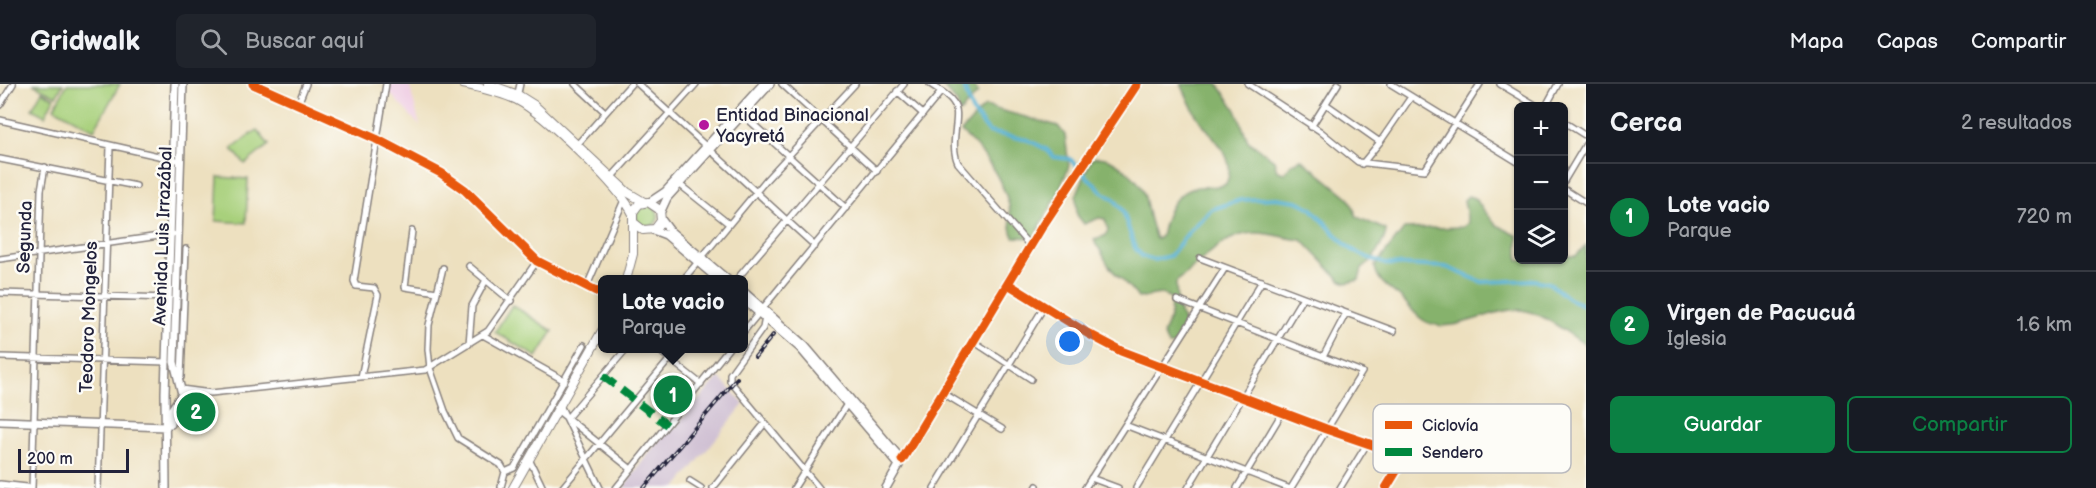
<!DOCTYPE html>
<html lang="es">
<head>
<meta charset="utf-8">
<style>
  body { margin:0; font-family:"Balsamiq Sans",sans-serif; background:#20242c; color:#f1f3f6 }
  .controls { position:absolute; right:18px; top:18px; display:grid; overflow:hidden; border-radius:9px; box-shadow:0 2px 4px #0004 }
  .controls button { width:54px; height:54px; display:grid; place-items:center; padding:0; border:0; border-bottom:2px solid #363941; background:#171b24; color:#f1f3f6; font:30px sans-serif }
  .scale { position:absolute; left:18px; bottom:15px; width:111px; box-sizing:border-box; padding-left:6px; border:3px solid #22223b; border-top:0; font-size:16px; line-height:21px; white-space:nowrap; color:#22223b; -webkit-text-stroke:4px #fdfcf7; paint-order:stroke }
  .you { position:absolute; left:1070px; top:258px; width:21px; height:21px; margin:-15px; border:4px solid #fff; border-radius:50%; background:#1a73e8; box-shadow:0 0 0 9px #1a73e833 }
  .badge { display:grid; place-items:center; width:39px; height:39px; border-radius:50%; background:#0b8043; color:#fff; font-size:20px; font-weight:700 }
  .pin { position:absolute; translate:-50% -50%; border:3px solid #fff; box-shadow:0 2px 6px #0006 }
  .popup { position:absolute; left:598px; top:191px; width:150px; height:78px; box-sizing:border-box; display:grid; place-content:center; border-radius:9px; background:#171b24; filter:drop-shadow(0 2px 4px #0005); font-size:20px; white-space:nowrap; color:#9ea1a6 }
  .popup b { font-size:22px; color:#f1f3f6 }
  .popup::after { content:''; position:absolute; left:50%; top:100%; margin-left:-12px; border:12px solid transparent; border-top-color:#171b24 }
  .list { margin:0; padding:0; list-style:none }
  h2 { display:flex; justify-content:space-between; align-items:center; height:78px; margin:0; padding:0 24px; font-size:26px }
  h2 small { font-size:20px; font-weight:400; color:#9ea1a6 }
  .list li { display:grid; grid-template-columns:39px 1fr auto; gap:18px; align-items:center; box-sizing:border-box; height:108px; padding:0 24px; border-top:2px solid #363941 }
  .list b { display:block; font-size:22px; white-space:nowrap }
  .list p { margin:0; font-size:20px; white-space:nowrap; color:#9ea1a6 }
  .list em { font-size:20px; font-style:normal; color:#9ea1a6 }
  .actions { display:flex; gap:12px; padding:18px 24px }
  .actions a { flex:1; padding:14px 0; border:2px solid #0b8043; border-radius:9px; text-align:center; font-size:21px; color:#0b8043 }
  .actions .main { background:#0b8043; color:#fff }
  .icon { flex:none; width:33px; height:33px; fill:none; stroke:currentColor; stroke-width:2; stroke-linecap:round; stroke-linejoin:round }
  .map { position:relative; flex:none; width:1586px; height:404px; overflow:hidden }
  header { display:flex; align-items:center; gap:36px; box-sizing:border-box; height:84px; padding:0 30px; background:#171b24; border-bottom:2px solid #363941 }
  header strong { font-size:28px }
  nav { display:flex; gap:33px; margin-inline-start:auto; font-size:21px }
  .search { width:420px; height:54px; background:#20242c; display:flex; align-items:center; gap:15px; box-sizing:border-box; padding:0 21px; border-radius:9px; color:#9ea1a6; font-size:22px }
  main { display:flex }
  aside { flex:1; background:#171b24 }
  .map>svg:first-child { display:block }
  .built { fill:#f0d0e5 }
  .industrial { fill:#cebed2 }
  .green { fill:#a8d07c; stroke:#65795c; stroke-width:1.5 }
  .forest { fill:#86b26c; stroke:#546a54; stroke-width:1.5 }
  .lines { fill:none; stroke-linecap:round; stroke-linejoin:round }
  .canal { stroke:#55b1d3; stroke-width:4 }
  .minor-casing { stroke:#88817d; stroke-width:8 }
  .major-casing { stroke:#88817d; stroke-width:10 }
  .highway-casing { stroke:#88817d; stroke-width:10 }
  .minor { stroke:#fff; stroke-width:5 }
  .major { stroke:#fff; stroke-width:7 }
  .highway { stroke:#fff; stroke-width:8 }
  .rail-casing { stroke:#22223b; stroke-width:4 }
  .rail { stroke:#fdfcf7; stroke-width:1.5; stroke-dasharray:4.5; stroke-linecap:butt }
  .quiet { stroke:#00873e; stroke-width:8; stroke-dasharray:15 8; stroke-linecap:butt }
  .cycleway-casing { stroke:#fdfcf7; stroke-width:13 }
  .cycleway { stroke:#e8590c; stroke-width:9 }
  .poi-dot { fill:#b5179e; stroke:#fdfcf7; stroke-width:2 }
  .labels { text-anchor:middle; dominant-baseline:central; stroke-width:5; stroke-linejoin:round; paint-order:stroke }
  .poi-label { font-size:18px; fill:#22223b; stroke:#fdfcf7; text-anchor:start }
  .street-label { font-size:18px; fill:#22223b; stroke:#fdfcf7 }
  .key { fill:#fdfcf7; stroke:#bbbbbf; stroke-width:1.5 }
  .key-label { font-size:16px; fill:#22223b }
</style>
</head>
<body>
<header>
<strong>Gridwalk</strong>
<div class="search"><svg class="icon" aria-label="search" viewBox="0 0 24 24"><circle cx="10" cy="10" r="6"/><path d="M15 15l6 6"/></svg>Buscar aquí</div>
<nav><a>Mapa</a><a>Capas</a><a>Compartir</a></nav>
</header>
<main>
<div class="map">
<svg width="1586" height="404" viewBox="0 0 1586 404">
  <rect width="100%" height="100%" fill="#fdfcf7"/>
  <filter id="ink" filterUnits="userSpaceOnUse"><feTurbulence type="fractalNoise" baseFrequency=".0167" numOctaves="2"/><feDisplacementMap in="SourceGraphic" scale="12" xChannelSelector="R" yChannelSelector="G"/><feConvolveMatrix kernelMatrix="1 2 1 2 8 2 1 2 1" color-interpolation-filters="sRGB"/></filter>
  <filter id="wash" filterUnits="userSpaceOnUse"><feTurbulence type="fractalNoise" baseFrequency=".008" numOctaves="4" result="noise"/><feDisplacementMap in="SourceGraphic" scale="24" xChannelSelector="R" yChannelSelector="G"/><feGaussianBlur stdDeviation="1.35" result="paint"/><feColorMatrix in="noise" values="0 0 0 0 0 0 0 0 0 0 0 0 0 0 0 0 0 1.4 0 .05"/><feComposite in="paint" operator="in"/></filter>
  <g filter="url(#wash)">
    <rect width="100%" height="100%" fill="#ede0bf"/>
    <path class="built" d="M 387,0 L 409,0 L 420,42 L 386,5 Z"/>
    <path class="industrial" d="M 719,293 L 744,320 L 676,404 L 623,404 L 665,347 L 674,344 Z"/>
    <path class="green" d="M 33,0 L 63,0 L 56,12 Z
      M 67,0 L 120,0 L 94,46 L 54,24 Z
      M 42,7 L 54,14 L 45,32 L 32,25 Z
      M 257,46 L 269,61 L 245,80 L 232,65 Z
      M 218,93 L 248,95 L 246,139 L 216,137 Z
      M636 132a11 11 0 1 1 22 0a11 11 0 1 1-22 0Z
      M 512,221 L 553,247 L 537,273 L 495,248 Z"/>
    <path class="forest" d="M 941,0 L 972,0 L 978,9 L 960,29 L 957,19 Z
      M 1181,0 L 1218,0 L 1236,26 L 1248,57 L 1274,76 L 1277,87 L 1285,89 L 1291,80 L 1301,75 L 1349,114 L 1357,133 L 1386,146 C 1386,156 1371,180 1362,185 L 1359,196 L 1346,199 L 1340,196 L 1302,156 C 1286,155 1271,148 1255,149 C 1223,149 1199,180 1176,198 L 1177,220 L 1184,240 L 1174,261 L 1168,261 L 1163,250 L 1170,234 L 1171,215 C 1161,205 1150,214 1138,214 C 1130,202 1117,193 1109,182 C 1103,174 1103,167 1096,161 L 1094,155 L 1105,152 L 1108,146 L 1105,135 L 1099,134 L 1084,140 L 1077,131 L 1076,112 L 1092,74 C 1104,71 1112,76 1122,83 C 1151,106 1142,112 1152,143 C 1154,147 1154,151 1156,155 L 1161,153 C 1165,131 1173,107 1198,103 C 1208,102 1217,104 1226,100 C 1239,74 1211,52 1198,34 C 1191,23 1187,12 1181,0 Z
      M 985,22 L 1058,42 L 1065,51 L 1069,82 L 1057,112 L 1033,154 L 1014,153 C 1009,144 1011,132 1009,121 C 1002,94 982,65 961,48 Z
      M 1468,112 L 1474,114 L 1495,140 L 1518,152 L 1518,176 L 1564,176 L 1564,172 L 1576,172 L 1586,161 L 1586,261 C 1566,249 1545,229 1521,226 C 1490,223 1450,254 1423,236 C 1414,230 1408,220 1400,213 C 1390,205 1376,197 1375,182 L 1404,145 L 1463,143 L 1468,139 L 1464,116 Z"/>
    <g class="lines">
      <path class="canal" d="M 963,0 L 972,27 L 989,48 L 1028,56 L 1046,65 L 1054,73 L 1070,75 L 1102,108 L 1114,115 L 1123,127 L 1135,164 L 1142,172 L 1153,176 L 1170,172 L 1192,144 L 1212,125 L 1241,116 L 1276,114 L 1297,117 L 1311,124 L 1347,162 L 1359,170 L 1385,180 L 1446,183 L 1482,198 L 1534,196 L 1549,199 L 1569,215 L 1586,222"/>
    </g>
  </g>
  <g filter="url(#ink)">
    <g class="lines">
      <defs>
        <path id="minor" d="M 253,0 L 376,55 L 441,89 L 465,106 L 537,177 L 602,210
          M 575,0 L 605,28
          M 638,0 L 815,162
          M 782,0 L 877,87
          M 930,0 C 937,5 948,10 953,18 C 963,31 948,57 958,79 L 1030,162
          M 1248,0 L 1320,47 L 1358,78 L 1425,86 L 1480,0
          M 1391,0 L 1518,78
          M 1500,0 L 1537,22
          M 897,7 L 923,30
          M 517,13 L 520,0
          M 298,20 L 306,0
          M 1326,20 L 1380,58
          M 0,21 L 13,0
          M 1546,22 L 1558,0
          M 740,28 L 846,124
          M 0,36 L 176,76
          M 1564,38 L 1586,52
          M 1311,43 L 1338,0
          M 575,63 L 631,0
          M 0,75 L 136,102
          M 1362,80 L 1380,58 L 1411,13
          M 609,96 L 696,0
          M 1564,97 L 1586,60
          M 679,100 L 729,140
          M 1564,105 L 1586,119
          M 412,147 L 405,203 L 437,208
          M 1200,174 L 1394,247
          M 0,175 L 173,150
          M 469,182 L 511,217
          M 443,184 L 429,241 L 428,265 L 430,284 L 445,327 L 458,354 L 501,381 L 505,388 L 501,403
          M 683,196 L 766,96 L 855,0
          M 736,196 L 904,0
          M 1008,200 L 1087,249 L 1121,267 L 1326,345 L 1402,371 L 1403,376 L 1386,404
          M 587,202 L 624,116
          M 0,209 L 169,214
          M 1177,216 L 1362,288 L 1291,404
          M 765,233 L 763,244 L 730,290 L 730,297 L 819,404
          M 744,247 L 941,8
          M 483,251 L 565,297
          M 973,257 L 1031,295
          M 469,260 L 472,222 L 486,196
          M 656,264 L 701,300
          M 1324,271 L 1346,229
          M 0,273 L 167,278
          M 181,293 L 186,165
          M 361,293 L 378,211 L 374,204 L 356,202 L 354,197 L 386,0
          M 181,305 L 211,309 L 425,286 L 488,247 L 537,177
          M 943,309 L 1002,345
          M 179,316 L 198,310
          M 560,321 L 600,404
          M 557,326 L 631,385
          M 567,334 L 627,264
          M 1125,341 L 1288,404
          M 529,375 L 543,404
          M 902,376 L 1043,141 L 1137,0
          M 505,388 L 514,384 L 584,261
          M 1091,394 L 1118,404
          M 690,397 L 701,404
          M 32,404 L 41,106 L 45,83
          M 98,404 L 110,63
          M 562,404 L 679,264
          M 616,404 L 729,264
          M 713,404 L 765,339
          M 794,404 L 847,320
          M 934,404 L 1044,223
          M 1036,404 L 1037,402
          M 1085,404 L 1225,184
          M 1136,404 L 1262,197
          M 1188,404 L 1303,213
          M 1237,404 L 1282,329
          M 1340,404 L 1367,360"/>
        <path id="major" d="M 650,118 L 665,108 L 763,0
          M 661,127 L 667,114 L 770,0
          M 661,135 L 670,147 L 728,196
          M 653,146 L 666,151 L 719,196
          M 744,208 L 805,262 L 902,376 L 886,404
          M 744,216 L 800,264 L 899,381
          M 0,337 L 166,343
          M 171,340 L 172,325 L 182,310 L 174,278 L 183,0
          M 0,401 L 27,404
          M 166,404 L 165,309 L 175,0"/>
        <path id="highway" d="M 463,0 C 481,4 500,8 517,16 C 544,30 620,103 633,130
          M 488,0 L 518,11 L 534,21 L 627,108 L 644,118
          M 626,196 L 633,170 L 633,128 L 639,120 L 648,118 L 660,126 L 661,137 L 655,145 L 643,146 L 634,139
          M 513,404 L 602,247"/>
      </defs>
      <use href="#minor" class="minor-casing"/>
      <use href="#major" class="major-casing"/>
      <use href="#highway" class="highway-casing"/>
      <use href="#minor" class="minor"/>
      <use href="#major" class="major"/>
      <use href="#highway" class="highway"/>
      <defs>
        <path id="rail" d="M 755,273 L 773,251
          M 644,404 L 737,294"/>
      </defs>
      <use href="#rail" class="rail-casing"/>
      <use href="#rail" class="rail"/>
      <path class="quiet" d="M 603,292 L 667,341"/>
      <defs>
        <path id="cycleway" d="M 253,0 L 376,55 L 441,89 L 465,106 L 537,177 L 602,210
          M 1008,200 L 1087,249 L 1121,267 L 1326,345 L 1402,371 L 1403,376 L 1386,404
          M 902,376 L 1043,141 L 1137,0"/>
      </defs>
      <use href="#cycleway" class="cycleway-casing"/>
      <use href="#cycleway" class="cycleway"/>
    </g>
  </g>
  <circle class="poi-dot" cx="704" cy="41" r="6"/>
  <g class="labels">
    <g class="poi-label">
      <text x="716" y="31">Entidad Binacional<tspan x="716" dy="21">Yacyretá</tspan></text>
    </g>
    <g class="street-label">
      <text transform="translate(163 152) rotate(-88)">Avenida Luis Irrazábal</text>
      <text transform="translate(25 153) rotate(-88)">Segunda</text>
      <text transform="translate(89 233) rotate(-88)">Teodoro Mongelos</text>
    </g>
  </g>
  <rect x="1373" y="320" width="198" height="69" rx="9" class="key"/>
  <rect x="1385" y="337" width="27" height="8" fill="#e8590c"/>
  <rect x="1385" y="364" width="27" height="8" fill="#00873e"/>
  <g class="key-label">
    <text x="1422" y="347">Ciclovía</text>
    <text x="1422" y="374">Sendero</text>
  </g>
</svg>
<div class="controls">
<button>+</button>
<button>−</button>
<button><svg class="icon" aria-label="layers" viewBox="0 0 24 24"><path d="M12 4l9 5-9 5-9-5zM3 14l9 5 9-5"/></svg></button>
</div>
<div class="scale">200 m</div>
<div class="you"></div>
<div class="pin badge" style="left:673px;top:311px">1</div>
<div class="popup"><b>Lote vacio</b>Parque</div>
<div class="pin badge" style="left:196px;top:328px">2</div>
</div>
<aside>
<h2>Cerca<small>2 resultados</small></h2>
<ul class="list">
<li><span class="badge">1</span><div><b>Lote vacio</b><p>Parque</p></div><em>720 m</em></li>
<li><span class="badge">2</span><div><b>Virgen de Pacucuá</b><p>Iglesia</p></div><em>1.6 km</em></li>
</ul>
<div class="actions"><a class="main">Guardar</a><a>Compartir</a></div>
</aside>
</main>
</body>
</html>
